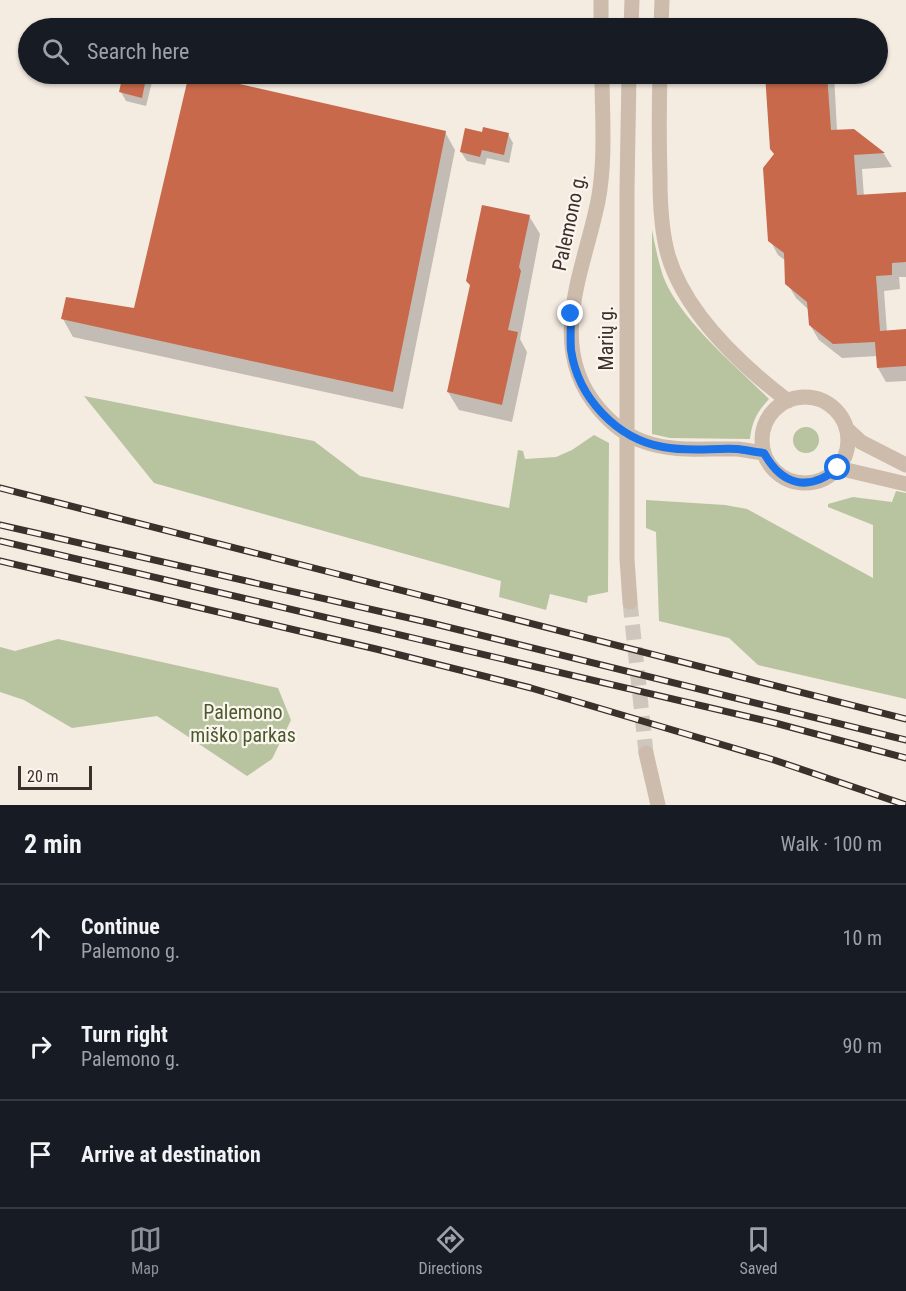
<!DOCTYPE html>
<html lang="en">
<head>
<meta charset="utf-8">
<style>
  body { margin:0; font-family:"Roboto Condensed",sans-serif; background:#20242c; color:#f1f3f6 }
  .scale { position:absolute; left:18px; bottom:15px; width:74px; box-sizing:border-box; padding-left:6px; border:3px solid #3b302b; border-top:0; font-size:16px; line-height:21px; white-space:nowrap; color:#3b302b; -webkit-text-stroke:4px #fbf5ee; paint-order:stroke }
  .stop { position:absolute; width:18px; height:18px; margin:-14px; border:4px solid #1a73e8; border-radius:50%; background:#fff }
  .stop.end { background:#1a73e8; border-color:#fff; box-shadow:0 2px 6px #0008 }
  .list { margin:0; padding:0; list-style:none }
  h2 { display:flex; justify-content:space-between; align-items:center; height:78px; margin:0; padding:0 24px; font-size:26px }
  h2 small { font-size:20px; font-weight:400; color:#9ea1a6 }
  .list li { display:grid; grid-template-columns:39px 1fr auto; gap:18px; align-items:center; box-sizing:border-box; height:108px; padding:0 24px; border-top:2px solid #363941 }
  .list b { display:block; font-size:22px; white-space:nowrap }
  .list p { margin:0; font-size:20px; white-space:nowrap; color:#9ea1a6 }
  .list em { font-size:20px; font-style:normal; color:#9ea1a6 }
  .icon { flex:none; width:33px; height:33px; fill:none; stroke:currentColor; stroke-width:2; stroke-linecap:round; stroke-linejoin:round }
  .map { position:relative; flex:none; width:906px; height:805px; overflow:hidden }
  .search { position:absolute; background:#171b24; box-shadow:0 2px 4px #0004; left:18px; right:18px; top:18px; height:66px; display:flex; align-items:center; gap:15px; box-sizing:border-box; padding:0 21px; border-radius:33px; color:#9ea1a6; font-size:22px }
  .sheet { height:402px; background:#171b24 }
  nav { display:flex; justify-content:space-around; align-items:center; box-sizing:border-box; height:84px; border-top:2px solid #363941; background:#171b24; font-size:16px; color:#9ea1a6 }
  nav a { display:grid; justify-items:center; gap:3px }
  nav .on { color:#8c9099 }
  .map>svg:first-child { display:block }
  .green { fill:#b8c4a0 }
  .shadow { fill:#0003 }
  .building { fill:#c8694b }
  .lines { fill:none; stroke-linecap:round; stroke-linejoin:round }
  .minor-tunnel { stroke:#cfc6bd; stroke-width:15; stroke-dasharray:15 8; stroke-linecap:butt }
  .minor { stroke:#cdbbac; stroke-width:15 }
  .rail-casing { stroke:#3b302b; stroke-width:7 }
  .rail { stroke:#fbf5ee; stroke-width:4.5; stroke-dasharray:14; stroke-linecap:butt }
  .route { stroke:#1a73e8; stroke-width:8 }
  .labels { text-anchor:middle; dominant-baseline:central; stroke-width:4.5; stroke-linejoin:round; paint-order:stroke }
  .street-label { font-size:20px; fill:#3b302b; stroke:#fbf5ee }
  .park-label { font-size:20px; fill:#4a5a2e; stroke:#fbf5ee }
</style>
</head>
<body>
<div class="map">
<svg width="906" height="805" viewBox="0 0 906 805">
  <rect width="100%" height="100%" fill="#f4ebe1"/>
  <path class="green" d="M 652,230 C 655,245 658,261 663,276 C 679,319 736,366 769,399 C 757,412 752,421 750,439 L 670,438 L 652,434 Z
    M 84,396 L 314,441 L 360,476 L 509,508 L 518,450 L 523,451 L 525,459 L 556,457 L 572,450 L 594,435 L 609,443 L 608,592 L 588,596 L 587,603 L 550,594 L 546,610 L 499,597 L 501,581 L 154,483 Z
    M793 440a13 13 0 1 1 26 0a13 13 0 1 1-26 0Z
    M 896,491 L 906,493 L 906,699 L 758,665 L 729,638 L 659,621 L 656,532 L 646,528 L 646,500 L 725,505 L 747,509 L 873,578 L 873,525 L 828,507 L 828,504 L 853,497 L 892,502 Z
    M 58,639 L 278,688 L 291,720 L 272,759 L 247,776 L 157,716 L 72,728 L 24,700 L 0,692 L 0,647 L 15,651 Z"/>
  <path class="shadow" d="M 457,20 L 489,28 L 455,28 Z
    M 125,74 L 154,74 L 146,106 L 126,101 L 121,92 Z
    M 190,74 L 445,132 L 455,150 L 403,409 L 73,337 L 63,319 L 136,309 Z
    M 767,74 L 834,74 L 837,131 L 854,131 L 884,154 L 892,167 L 862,169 L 864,197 L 906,194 L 906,277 L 899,277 L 900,289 L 884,291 L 887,332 L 906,331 L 906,381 L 886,382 L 878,368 L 877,356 L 842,358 L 819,340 L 810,325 L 809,310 L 796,298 L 787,283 L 786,261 L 778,255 L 770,240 L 775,155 L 771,148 Z
    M 483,134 L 508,134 L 513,143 L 509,163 L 487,158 L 485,165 L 467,161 L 461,152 Z
    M 529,216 L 540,234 L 520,339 L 527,352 L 512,422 L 459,410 L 448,392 L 471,287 L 467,280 Z"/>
  <path class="building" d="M 123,74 L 147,74 L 142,98 L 119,92 Z
    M 189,74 L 196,74 L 446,131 L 393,392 L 61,319 L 66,297 L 134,308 Z
    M 765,74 L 827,74 L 831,130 L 854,129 L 885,153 L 854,155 L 857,195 L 906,192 L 906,262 L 892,263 L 892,275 L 876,276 L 880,331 L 906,329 L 906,366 L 877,368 L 875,342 L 833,344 L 809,325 L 807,302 L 785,284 L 784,253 L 768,241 L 763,168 L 774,154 L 770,149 Z
    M 483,127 L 509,133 L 504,155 L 482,150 L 480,157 L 460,152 L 465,128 L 482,132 Z
    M 482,205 L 530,215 L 519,267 L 521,271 L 508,330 L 518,332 L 502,405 L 447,392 L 470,285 L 466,281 Z"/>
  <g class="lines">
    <path class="minor-tunnel" d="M 630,602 L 646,753"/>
    <path class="minor" d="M 601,0 L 601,28
      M 631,28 L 632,0
      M 661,28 L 662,0
      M 602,74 C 602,115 606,160 598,201 C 584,271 545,346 599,409 C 611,423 625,435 642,441 C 674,453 705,448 737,449 C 746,450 755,452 764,453
      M 629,74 L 627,189 L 627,559 L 630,602
      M 660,74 C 659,108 659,143 660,178 C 660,204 661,230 668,255 C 685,313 741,365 788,401
      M762 440a43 43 0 1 1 86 0a43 43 0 1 1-86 0Z
      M 847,429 L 861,442 L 906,465
      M 838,468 L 906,484
      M 646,753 L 658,805"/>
    <defs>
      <path id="rail" d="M 0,488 L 906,719
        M 0,525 L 431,623 L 906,740
        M 0,541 L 775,723 L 906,758
        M 0,561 L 376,649 L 531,688 L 774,760 L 906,805"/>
    </defs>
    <use href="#rail" class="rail-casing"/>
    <use href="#rail" class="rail"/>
  </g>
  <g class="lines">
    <path class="route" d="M 571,314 C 571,325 570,339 571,350 C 578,398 617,439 663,447 C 688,452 712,448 737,449 C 746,450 755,452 764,453 C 782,486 809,492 838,468"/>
  </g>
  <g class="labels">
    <g class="street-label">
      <text transform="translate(569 222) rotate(-78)">Palemono g.</text>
      <text transform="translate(606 338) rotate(-90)">Marių g.</text>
    </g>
    <g class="park-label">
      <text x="243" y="712">Palemono<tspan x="243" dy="23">miško parkas</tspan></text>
    </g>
  </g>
</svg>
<div class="scale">20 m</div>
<div class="stop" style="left:838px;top:468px"></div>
<div class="stop end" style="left:571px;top:314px"></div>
<div class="search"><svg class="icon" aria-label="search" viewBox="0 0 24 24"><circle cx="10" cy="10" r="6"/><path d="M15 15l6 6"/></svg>Search here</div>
</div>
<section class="sheet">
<h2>2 min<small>Walk · 100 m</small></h2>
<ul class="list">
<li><svg class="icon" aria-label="ahead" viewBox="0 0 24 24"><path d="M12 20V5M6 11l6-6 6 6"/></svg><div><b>Continue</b><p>Palemono g.</p></div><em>10 m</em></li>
<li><svg class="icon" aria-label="right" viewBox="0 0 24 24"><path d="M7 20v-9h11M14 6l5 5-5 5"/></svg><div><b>Turn right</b><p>Palemono g.</p></div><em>90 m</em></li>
<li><svg class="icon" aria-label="arrive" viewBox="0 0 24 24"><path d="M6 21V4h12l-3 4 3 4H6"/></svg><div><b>Arrive at destination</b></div></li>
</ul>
</section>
<nav>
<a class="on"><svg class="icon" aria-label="map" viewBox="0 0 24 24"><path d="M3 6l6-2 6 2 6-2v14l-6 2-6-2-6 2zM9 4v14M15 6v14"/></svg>Map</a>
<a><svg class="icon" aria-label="directions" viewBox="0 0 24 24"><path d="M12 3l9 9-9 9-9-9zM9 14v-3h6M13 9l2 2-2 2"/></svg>Directions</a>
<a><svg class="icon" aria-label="saved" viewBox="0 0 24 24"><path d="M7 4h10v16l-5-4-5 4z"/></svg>Saved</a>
</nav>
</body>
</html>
